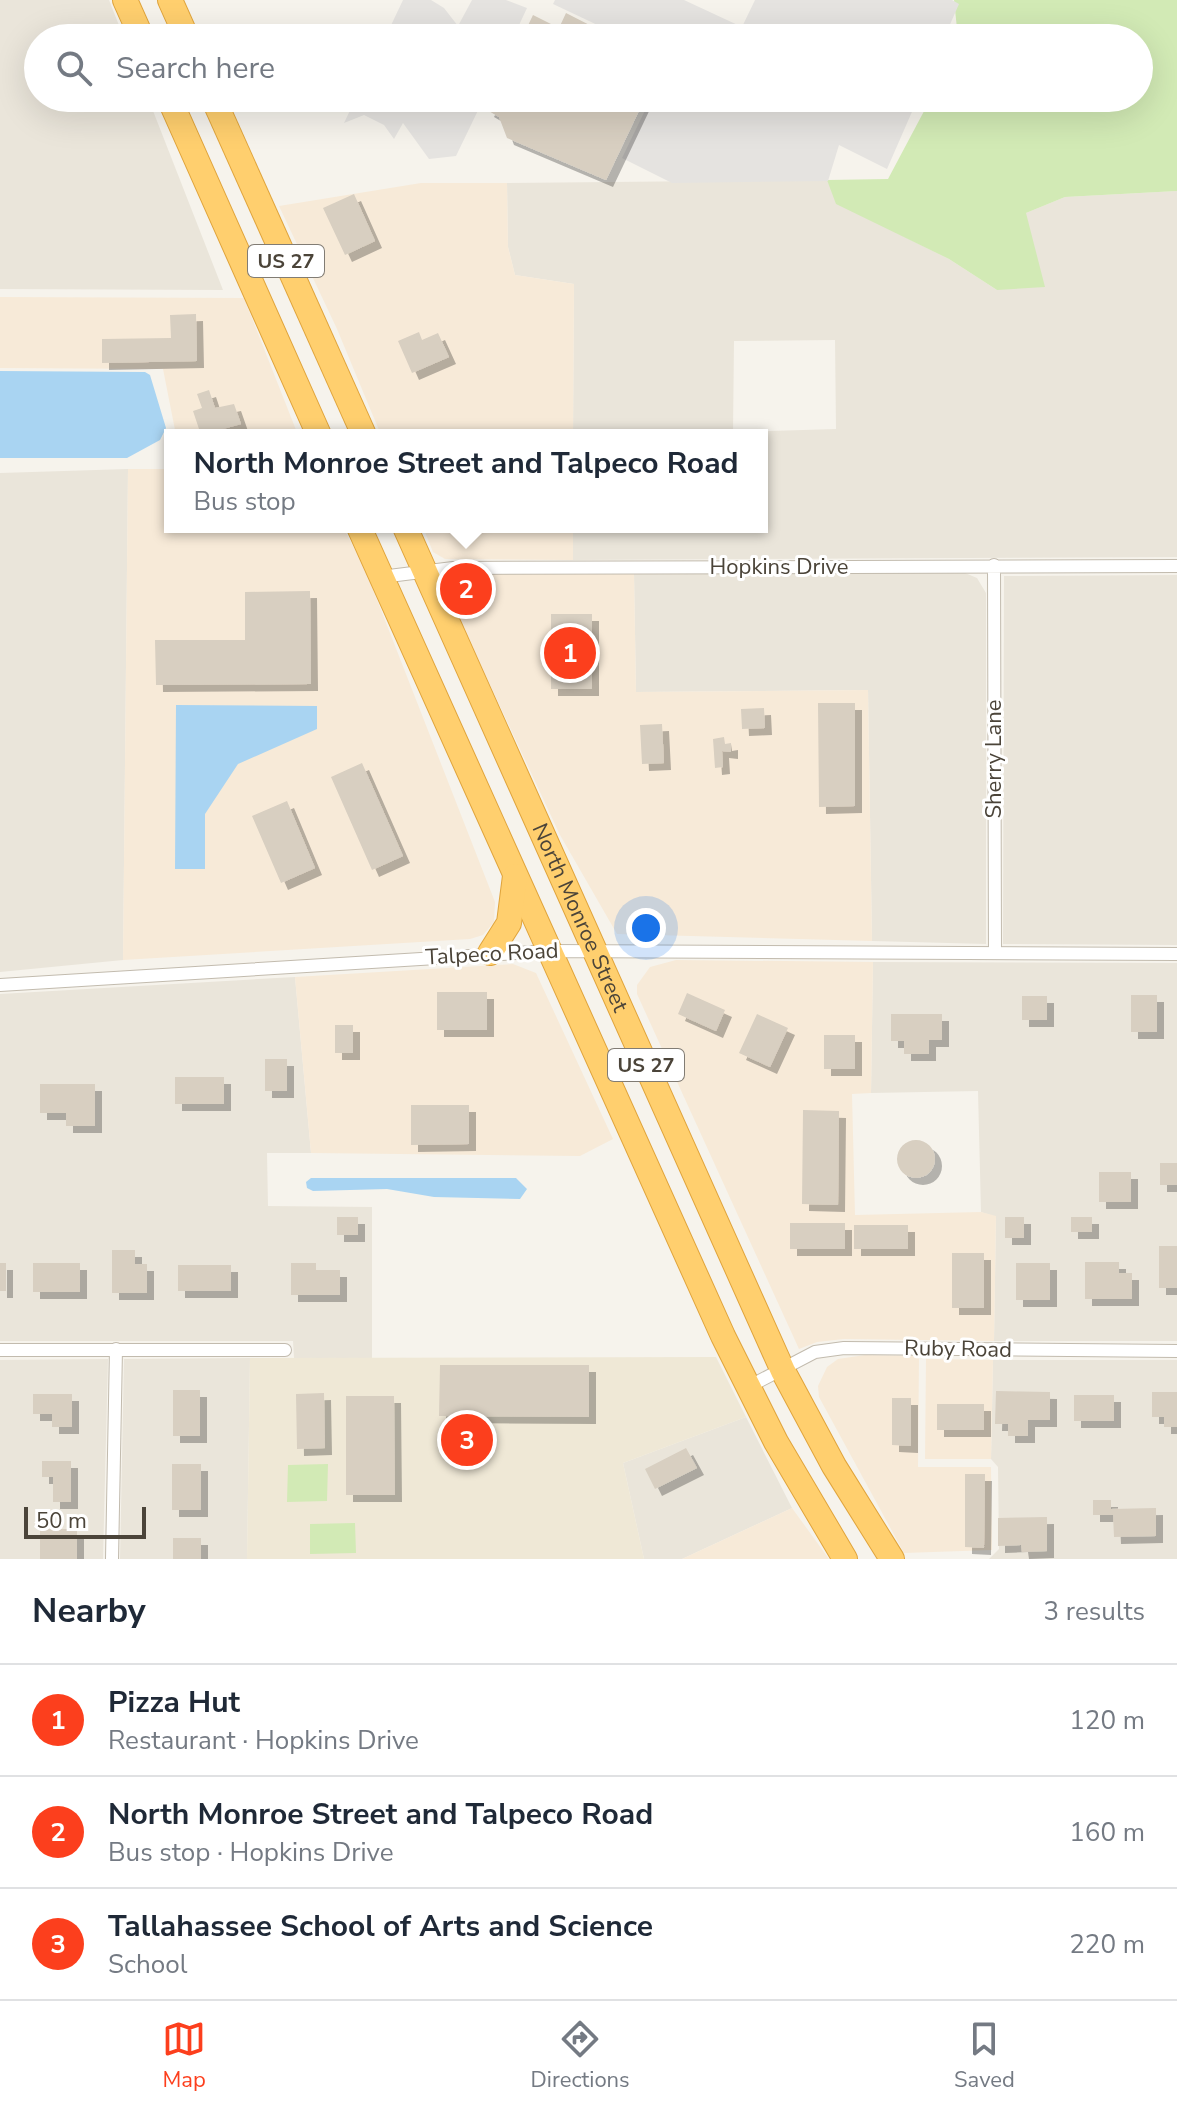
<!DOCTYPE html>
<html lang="en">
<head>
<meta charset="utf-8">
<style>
  body { margin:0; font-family:"Nunito Sans",sans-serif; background:#f6f6f7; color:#1f2937 }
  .scale { position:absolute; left:24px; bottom:20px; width:122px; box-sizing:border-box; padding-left:8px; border:4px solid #4b4439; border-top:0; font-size:22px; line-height:28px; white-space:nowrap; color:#4b4439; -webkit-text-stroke:6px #fff; paint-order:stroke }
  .you { position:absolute; left:646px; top:928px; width:28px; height:28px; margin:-20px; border:6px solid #fff; border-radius:50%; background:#1a73e8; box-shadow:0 0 0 12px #1a73e833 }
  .badge { display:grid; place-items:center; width:52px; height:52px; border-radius:50%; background:#fc3f1d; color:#fff; font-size:26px; font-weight:700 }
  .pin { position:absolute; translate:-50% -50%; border:4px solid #fff; box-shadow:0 2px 8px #0006 }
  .popup { position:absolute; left:164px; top:429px; width:604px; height:104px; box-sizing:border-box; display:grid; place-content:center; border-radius:0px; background:#fff; filter:drop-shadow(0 2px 6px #0005); font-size:26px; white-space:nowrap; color:#747a83 }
  .popup b { font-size:30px; color:#1f2937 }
  .popup::after { content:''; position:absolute; left:50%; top:100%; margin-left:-16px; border:16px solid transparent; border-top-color:#fff }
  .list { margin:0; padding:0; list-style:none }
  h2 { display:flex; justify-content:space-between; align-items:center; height:104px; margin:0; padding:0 32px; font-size:34px }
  h2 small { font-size:26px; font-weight:400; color:#747a83 }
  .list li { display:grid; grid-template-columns:52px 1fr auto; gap:24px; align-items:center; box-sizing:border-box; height:112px; padding:0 32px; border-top:2px solid #e0e1e3 }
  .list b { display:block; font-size:30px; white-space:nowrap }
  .list p { margin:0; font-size:26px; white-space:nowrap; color:#747a83 }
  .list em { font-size:26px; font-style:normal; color:#747a83 }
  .icon { flex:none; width:44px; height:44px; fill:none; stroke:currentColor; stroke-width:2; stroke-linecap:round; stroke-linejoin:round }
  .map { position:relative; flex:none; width:1177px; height:1559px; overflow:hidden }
  .search { position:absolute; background:#fff; box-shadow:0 8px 32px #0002; left:24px; right:24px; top:24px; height:88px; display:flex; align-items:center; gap:20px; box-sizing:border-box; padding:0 28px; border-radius:44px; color:#747a83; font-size:30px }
  .sheet { height:440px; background:#fff }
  nav { display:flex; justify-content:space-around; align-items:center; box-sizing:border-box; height:112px; border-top:2px solid #e0e1e3; background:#fff; font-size:22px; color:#747a83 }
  nav a { display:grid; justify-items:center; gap:4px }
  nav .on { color:#fc3f1d }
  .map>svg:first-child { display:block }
  .residential { fill:#eae5da; fill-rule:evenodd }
  .commercial { fill:#f7ead8 }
  .education { fill:#efe8d6 }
  .green { fill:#d2eab5 }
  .parking { fill:#e5e3e0 }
  .water { fill:#a9d4f2 }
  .building { fill:#d8cfc1; filter:url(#shadow) }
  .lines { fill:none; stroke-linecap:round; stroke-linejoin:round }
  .street-casing { stroke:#c2bbae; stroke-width:14 }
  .highway-casing { stroke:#e0a43c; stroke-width:26 }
  .street { stroke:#fff; stroke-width:12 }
  .highway { stroke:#ffcf6e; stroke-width:24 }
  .labels { text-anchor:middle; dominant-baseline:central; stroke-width:6; stroke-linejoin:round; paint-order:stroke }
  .shield { fill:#fff; stroke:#817c74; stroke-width:2 }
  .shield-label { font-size:20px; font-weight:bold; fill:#4b4439 }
  .street-label { font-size:22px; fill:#4b4439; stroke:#fff }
</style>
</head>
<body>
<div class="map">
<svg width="1177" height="1559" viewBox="0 0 1177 1559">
  <defs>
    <filter id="shadow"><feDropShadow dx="7" dy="7" stdDeviation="0" flood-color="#0004"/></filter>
  </defs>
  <rect width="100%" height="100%" fill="#f6f3ec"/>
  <path class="residential" d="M 0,0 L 109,0 L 124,38 L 38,38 L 38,98 L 148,98 L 223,290 L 0,289 Z
    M 827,180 L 897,233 L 949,259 L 997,290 L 1026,213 L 1065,197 L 1177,191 L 1177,557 L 573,560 L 573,527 L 762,527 L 762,435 L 573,435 L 574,284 L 515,275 L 508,247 L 507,183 ZM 835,340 L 836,429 L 733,432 L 734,341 Z
    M 128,469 L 123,960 L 0,972 L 0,473 Z
    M 958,570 L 977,578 L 986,593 L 986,944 L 872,941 L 868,690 L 636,692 L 634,574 Z
    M 1177,575 L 1177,945 L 1003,944 L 1004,576 Z
    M 873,962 L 1177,963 L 1177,1341 L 994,1341 L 996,1217 L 981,1212 L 978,1091 L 871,1093 Z
    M 295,977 L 311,1153 L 267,1153 L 268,1206 L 372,1207 L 372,1358 L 294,1358 L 293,1341 L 0,1341 L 0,994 Z
    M 250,1358 L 247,1559 L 120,1559 L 124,1359 Z
    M 108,1359 L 103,1559 L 0,1559 L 0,1360 Z
    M 993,1360 L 1177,1360 L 1177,1559 L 989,1559 L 999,1549 L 998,1467 L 991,1459 Z
    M 746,1417 L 792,1508 L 682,1559 L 644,1559 L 623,1463 Z"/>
  <path class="commercial" d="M 421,183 L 507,183 L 508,247 L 515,275 L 574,284 L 573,435 L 381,435 L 337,329 L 279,206 Z
    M 0,297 L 244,298 L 298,435 L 176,435 L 163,369 L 0,368 Z
    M 128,469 L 170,469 L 170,527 L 343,527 L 365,569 L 495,902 L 494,922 L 483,935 L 470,939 L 123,960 Z
    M 423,527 L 573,527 L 573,560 L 445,559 L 433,552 Z
    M 466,574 L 634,574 L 636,692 L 868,690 L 872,941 L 617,934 L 560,835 L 457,614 L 454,591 L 457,582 Z
    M 676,960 L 873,962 L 871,1093 L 852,1094 L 855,1215 L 981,1212 L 996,1216 L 994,1341 L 844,1339 L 817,1342 L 799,1349 L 637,994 L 637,985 L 650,967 Z
    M 513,964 L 536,973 L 613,1139 L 580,1156 L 311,1153 L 295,977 Z
    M 865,1355 L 919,1356 L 918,1467 L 991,1467 L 992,1550 L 904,1553 L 819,1397 L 818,1386 L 827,1367 L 838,1359 Z
    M 926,1359 L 993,1360 L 991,1459 L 925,1459 Z
    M 792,1508 L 829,1559 L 682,1559 Z"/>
  <path class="education" d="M 716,1357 L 746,1417 L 623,1463 L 644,1559 L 247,1559 L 250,1358 Z"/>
  <path class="green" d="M 954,0 L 1177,0 L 1177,191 L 1065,197 L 1026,213 L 1045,287 L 997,290 L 949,259 L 836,204 L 827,180 L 888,179 L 931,98 L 1139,98 L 1139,38 L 958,38 Z
    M 328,1464 L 327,1501 L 287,1502 L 288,1465 Z
    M 355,1523 L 356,1553 L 310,1554 L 310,1524 Z"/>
  <path class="parking" d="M 403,0 L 431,0 L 444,8 L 458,26 L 472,0 L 506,0 L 527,8 L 513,38 L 385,38 Z
    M 555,0 L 684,0 L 742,27 L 755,0 L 952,0 L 959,4 L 944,38 L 625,38 L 553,4 Z
    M 356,98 L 484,98 L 456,156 L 429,159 L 403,123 L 394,139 L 384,125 L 364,115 L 344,123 Z
    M 651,98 L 918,98 L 887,169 L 839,145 L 828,181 L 672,183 L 622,158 Z"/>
  <path class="water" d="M 0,371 L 145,372 L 150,375 L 166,428 L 160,440 L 127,458 L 0,458 Z
    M 176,705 L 317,706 L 317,729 L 238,764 L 205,814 L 205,869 L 175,869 Z
    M 311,1178 L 516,1178 L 527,1189 L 520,1199 L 434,1197 L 387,1189 L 313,1191 L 307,1188 L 306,1182 Z"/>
  <path class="building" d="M 566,13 L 615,38 L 522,38 L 533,15 L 559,28 Z
    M 493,98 L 645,98 L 606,180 L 507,138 L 499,117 L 487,110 Z
    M 354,194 L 375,241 L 345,255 L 323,208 Z
    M 196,314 L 197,361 L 102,363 L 102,339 L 171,338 L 170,315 Z
    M 419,332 L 422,340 L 438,333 L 449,357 L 412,373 L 398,341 Z
    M 209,390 L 215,408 L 234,404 L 241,424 L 201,435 L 193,411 L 202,408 L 197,394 Z
    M 310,591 L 311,684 L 156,685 L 155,640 L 245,640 L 245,592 Z
    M 551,614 L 592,614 L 592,689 L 551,689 Z
    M 818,703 L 855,703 L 855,806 L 819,807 Z
    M 764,708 L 765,728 L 742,729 L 741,709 Z
    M 662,724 L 664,763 L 642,764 L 640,725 Z
    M 724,737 L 725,744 L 731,743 L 731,752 L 722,751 L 723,767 L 715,768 L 713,739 Z
    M 362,763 L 403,856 L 372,870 L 331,777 Z
    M 287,801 L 315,868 L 281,883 L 252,816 Z
    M 437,992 L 487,992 L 487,1030 L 437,1030 Z
    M 687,993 L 725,1010 L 716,1031 L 678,1014 Z
    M 1131,995 L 1157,995 L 1157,1032 L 1131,1032 Z
    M 1022,996 L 1047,996 L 1047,1020 L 1022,1020 Z
    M 757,1014 L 788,1028 L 770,1067 L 739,1053 Z
    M 891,1014 L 942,1014 L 942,1040 L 929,1040 L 929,1054 L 904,1054 L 904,1041 L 891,1041 Z
    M 335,1025 L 353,1025 L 353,1053 L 335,1053 Z
    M 824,1035 L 855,1035 L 855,1069 L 824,1069 Z
    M 265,1059 L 287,1059 L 287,1091 L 265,1091 Z
    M 175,1077 L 224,1077 L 224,1104 L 175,1104 Z
    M 40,1084 L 95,1084 L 95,1126 L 66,1126 L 66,1113 L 40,1113 Z
    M 411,1105 L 469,1105 L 469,1144 L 411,1145 Z
    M 803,1110 L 839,1111 L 838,1205 L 802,1204 Z
    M897 1159a19 19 0 1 1 38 0a19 19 0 1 1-38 0Z
    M 1160,1163 L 1177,1163 L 1177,1185 L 1160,1185 Z
    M 1099,1172 L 1131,1172 L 1131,1202 L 1099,1202 Z
    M 337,1217 L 358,1217 L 358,1235 L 337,1235 Z
    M 1005,1217 L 1024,1217 L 1024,1238 L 1005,1238 Z
    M 1071,1217 L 1092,1217 L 1092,1232 L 1071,1232 Z
    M 790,1223 L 845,1223 L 845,1249 L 790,1249 Z
    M 854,1225 L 908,1225 L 908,1249 L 854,1249 Z
    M 1159,1246 L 1177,1246 L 1177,1288 L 1159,1288 Z
    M 112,1250 L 135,1250 L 135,1264 L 147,1264 L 147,1293 L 112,1293 Z
    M 952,1253 L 984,1253 L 984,1308 L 952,1308 Z
    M 1085,1262 L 1119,1262 L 1119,1273 L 1132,1273 L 1132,1299 L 1085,1299 Z
    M 0,1263 L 6,1263 L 6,1291 L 0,1291 Z
    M 33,1263 L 80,1263 L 80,1292 L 33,1292 Z
    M 291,1263 L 316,1263 L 316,1270 L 340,1270 L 340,1295 L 291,1295 Z
    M 1016,1263 L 1050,1263 L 1050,1300 L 1016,1300 Z
    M 178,1265 L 231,1265 L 231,1291 L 178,1291 Z
    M 440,1365 L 589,1365 L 589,1417 L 439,1416 Z
    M 173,1390 L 200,1390 L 200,1436 L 173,1436 Z
    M 996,1391 L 1050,1392 L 1050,1420 L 1028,1420 L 1028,1436 L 1008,1436 L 1008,1424 L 995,1424 Z
    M 1152,1392 L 1177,1392 L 1177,1427 L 1164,1427 L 1164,1417 L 1152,1417 Z
    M 324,1393 L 325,1448 L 297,1449 L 296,1394 Z
    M 33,1394 L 72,1394 L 72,1427 L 52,1427 L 52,1414 L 33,1414 Z
    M 1074,1395 L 1114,1395 L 1114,1421 L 1074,1421 Z
    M 346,1396 L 394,1396 L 395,1495 L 346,1495 Z
    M 892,1398 L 911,1398 L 911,1446 L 892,1445 Z
    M 937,1404 L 984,1404 L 984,1430 L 937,1430 Z
    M 686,1448 L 697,1468 L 655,1489 L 645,1469 Z
    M 42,1461 L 71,1461 L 71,1502 L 53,1502 L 53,1477 L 42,1477 Z
    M 172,1464 L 201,1464 L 201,1510 L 172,1510 Z
    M 965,1474 L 985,1474 L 984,1548 L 965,1547 Z
    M 1093,1500 L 1111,1500 L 1111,1509 L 1156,1508 L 1156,1536 L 1114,1537 L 1113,1515 L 1093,1515 Z
    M 1047,1517 L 1047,1551 L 1022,1552 L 1021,1545 L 998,1546 L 998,1518 Z
    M 40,1529 L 77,1529 L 77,1559 L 40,1559 Z
    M 173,1538 L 201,1538 L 201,1559 L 173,1559 Z"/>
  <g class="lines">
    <defs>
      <path id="street" d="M 994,565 L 995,953
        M 381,577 L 453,568 L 1177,566
        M 0,985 L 550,951 L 1177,954
        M 0,1350 L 285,1350
        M 748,1387 L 815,1352 L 844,1348 L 1177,1351
        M 112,1559 L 116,1349"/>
      <g id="highway">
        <path d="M 125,0 L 142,38"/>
        <path d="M 170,0 L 187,38"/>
        <path d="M 169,98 L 319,435"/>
        <path d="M 213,98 L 364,435"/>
        <path d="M 359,527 L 723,1336 L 776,1442 L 845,1559"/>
        <path id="s1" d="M 405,527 L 783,1371 L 834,1466 L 892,1559"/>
        <path d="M 490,953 L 509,923 L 515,876"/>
      </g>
    </defs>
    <use href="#street" class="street-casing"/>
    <use href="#highway" class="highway-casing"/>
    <use href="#street" class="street"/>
    <use href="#highway" class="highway"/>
  </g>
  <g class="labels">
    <g class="shield">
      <rect x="248" y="245" width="76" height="32" rx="6"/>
      <rect x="608" y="1049" width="76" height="32" rx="6"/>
    </g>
    <g class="shield-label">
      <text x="286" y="261">US 27</text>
      <text x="646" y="1065">US 27</text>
    </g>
    <g class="street-label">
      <text x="779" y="567">Hopkins Drive</text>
      <text transform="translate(994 759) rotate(-90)">Sherry Lane</text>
      <text stroke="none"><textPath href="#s1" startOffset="428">North Monroe Street</textPath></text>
      <text transform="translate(492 954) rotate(-3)">Talpeco Road</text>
      <text transform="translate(958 1349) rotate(1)">Ruby Road</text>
    </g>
  </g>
</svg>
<div class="scale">50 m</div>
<div class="you"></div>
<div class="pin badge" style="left:570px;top:653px">1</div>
<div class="pin badge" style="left:466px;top:589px">2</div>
<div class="popup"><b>North Monroe Street and Talpeco Road</b>Bus stop</div>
<div class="pin badge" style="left:467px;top:1440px">3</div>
<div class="search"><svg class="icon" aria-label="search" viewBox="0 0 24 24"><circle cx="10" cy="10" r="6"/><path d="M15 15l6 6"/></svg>Search here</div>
</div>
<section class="sheet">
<h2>Nearby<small>3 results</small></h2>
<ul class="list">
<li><span class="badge">1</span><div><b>Pizza Hut</b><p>Restaurant · Hopkins Drive</p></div><em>120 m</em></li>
<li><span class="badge">2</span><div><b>North Monroe Street and Talpeco Road</b><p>Bus stop · Hopkins Drive</p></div><em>160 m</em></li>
<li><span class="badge">3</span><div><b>Tallahassee School of Arts and Science</b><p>School</p></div><em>220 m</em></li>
</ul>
</section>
<nav>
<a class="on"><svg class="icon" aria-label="map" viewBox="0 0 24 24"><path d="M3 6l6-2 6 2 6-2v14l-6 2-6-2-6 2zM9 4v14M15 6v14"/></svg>Map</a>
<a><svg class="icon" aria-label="directions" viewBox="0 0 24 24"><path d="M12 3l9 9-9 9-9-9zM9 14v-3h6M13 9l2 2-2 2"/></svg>Directions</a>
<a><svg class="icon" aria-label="saved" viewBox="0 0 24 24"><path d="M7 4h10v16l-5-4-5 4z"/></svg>Saved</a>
</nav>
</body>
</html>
